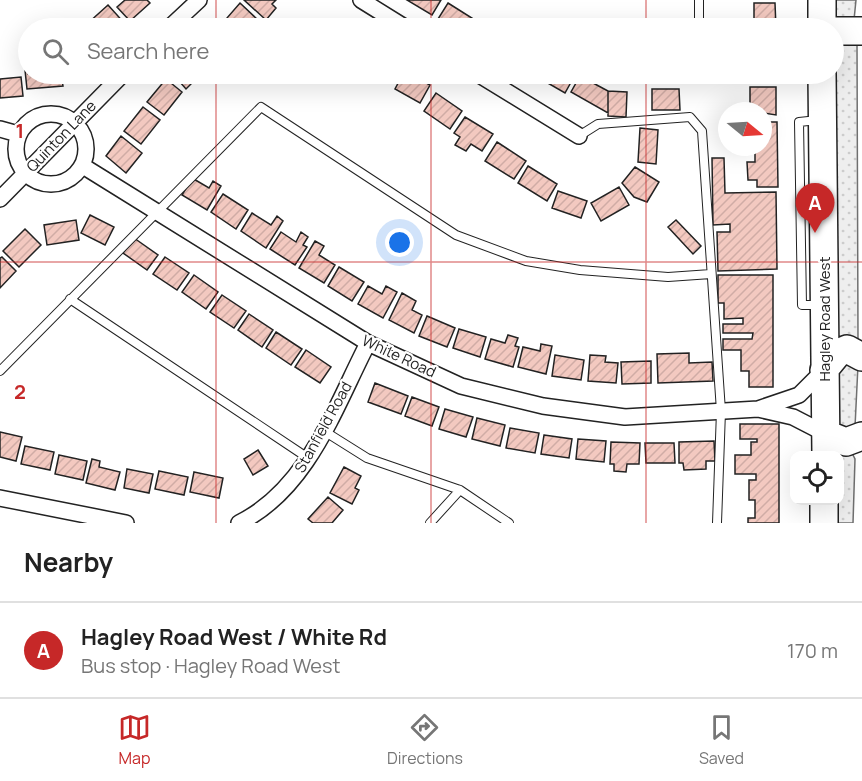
<!DOCTYPE html>
<html lang="en">
<head>
<meta charset="utf-8">
<style>
  body { margin:0; font-family:Manrope,sans-serif; background:#f6f6f6; color:#222 }
  .controls { position:absolute; right:18px; bottom:18px; display:grid; overflow:hidden; border-radius:12px; box-shadow:0 6px 24px #0002 }
  .controls button { width:54px; height:54px; display:grid; place-items:center; padding:0; border:0; border-bottom:2px solid #e0e0e0; background:#fff; color:#222; font:30px sans-serif }
  .compass { position:absolute; left:718px; top:102px; width:54px; height:54px; border-radius:50%; background:#fff; box-shadow:0 6px 24px #0002; rotate:108deg }
  .you { position:absolute; left:400px; top:243px; width:21px; height:21px; margin:-15px; border:4px solid #fff; border-radius:50%; background:#1a73e8; box-shadow:0 0 0 9px #1a73e833 }
  .badge { display:grid; place-items:center; width:39px; height:39px; border-radius:50%; background:#c62828; color:#fff; font-size:20px; font-weight:700 }
  .pin { position:absolute; translate:-50% -50px; filter:drop-shadow(0 2px 3px #0008) }
  .pin::after { content:''; position:absolute; top:32px; width:21px; height:18px; background:inherit; clip-path:polygon(0 0,100% 0,50% 100%) }
  .list { margin:0; padding:0; list-style:none }
  h2 { display:flex; justify-content:space-between; align-items:center; height:78px; margin:0; padding:0 24px; font-size:26px }
  h2 small { font-size:20px; font-weight:400; color:#767676 }
  .list li { display:grid; grid-template-columns:39px 1fr auto; gap:18px; align-items:center; box-sizing:border-box; height:96px; padding:0 24px; border-top:2px solid #e0e0e0 }
  .list b { display:block; font-size:22px; white-space:nowrap }
  .list p { margin:0; font-size:20px; white-space:nowrap; color:#767676 }
  .list em { font-size:20px; font-style:normal; color:#767676 }
  .icon { flex:none; width:33px; height:33px; fill:none; stroke:currentColor; stroke-width:2; stroke-linecap:round; stroke-linejoin:round }
  .map { position:relative; flex:none; width:862px; height:523px; overflow:hidden }
  .search { position:absolute; background:#fff; box-shadow:0 6px 24px #0002; left:18px; right:18px; top:18px; height:66px; display:flex; align-items:center; gap:15px; box-sizing:border-box; padding:0 21px; border-radius:33px; color:#767676; font-size:22px }
  .sheet { height:174px; background:#fff }
  nav { display:flex; justify-content:space-around; align-items:center; box-sizing:border-box; height:84px; border-top:2px solid #e0e0e0; background:#fff; font-size:16px; color:#767676 }
  nav a { display:grid; justify-items:center; gap:3px }
  nav .on { color:#c62828 }
  .map>svg:first-child { display:block }
  .grass { fill:url(#grass-dots); stroke:#6f6f6f; stroke-width:1.5 }
  .building { fill:url(#building-hatch); stroke:#222; stroke-width:1.5 }
  .lines { fill:none; stroke-linecap:round; stroke-linejoin:round }
  .lane-casing { stroke:#222; stroke-width:10 }
  .street-casing { stroke:#222; stroke-width:18 }
  .highway-casing { stroke:#222; stroke-width:30 }
  .lane { stroke:#fff; stroke-width:8 }
  .street { stroke:#fff; stroke-width:15 }
  .highway { stroke:#fff; stroke-width:27 }
  .grid { fill:none; stroke:#c62828; stroke-width:1.5; stroke-opacity:0.55 }
  .labels { text-anchor:middle; dominant-baseline:central; stroke-width:4.5; stroke-linejoin:round; paint-order:stroke }
  .street-label { font-size:15px; fill:#222; stroke:#fff }
  .grid-label { font-size:20px; text-anchor:middle; font-weight:bold; fill:#c62828; stroke:#fff; stroke-width:4.5; stroke-linejoin:round; paint-order:stroke }
</style>
</head>
<body>
<div class="map">
<svg width="862" height="523" viewBox="0 0 862 523">
  <defs>
    <pattern id="grass-dots" width="8" height="8" patternUnits="userSpaceOnUse" patternTransform="scale(1.5)"><rect width="8" height="8" fill="#eee"/><path d="M2 2h.1M6 6h.1" fill="none" stroke="#ccc" stroke-width="1.8" stroke-linecap="round"/></pattern>
    <pattern id="building-hatch" width="6" height="6" patternUnits="userSpaceOnUse" patternTransform="scale(1.5)"><rect width="6" height="6" fill="#f3c9c0"/><path d="M-1 1l2-2M0 6l6-6M5 7l2-2" fill="none" stroke="#d0aca5"/></pattern>
  </defs>
  <rect width="100%" height="100%" fill="#fff"/>
  <path class="grass" d="M 830,0 L 856,0 L 854,20 L 833,19 Z
    M 834,39 L 857,43 L 858,342 L 839,343 L 834,318 Z
    M 848,358 L 858,365 L 855,427 L 842,433 L 836,423 L 835,365 Z
    M 851,451 L 855,459 L 853,523 L 833,523 L 834,501 L 840,500 L 840,455 L 836,454 Z"/>
  <path class="building" d="M 125,0 L 147,0 L 150,3 L 130,21 L 117,7 Z
    M 244,0 L 276,0 L 272,4 L 276,8 L 266,20 Z
    M 407,0 L 441,0 L 432,15 Z
    M 240,3 L 258,20 L 254,24 L 259,28 L 223,28 L 220,26 Z
    M 448,3 L 475,20 L 470,28 L 454,28 L 438,19 Z
    M 754,3 L 775,3 L 776,28 L 754,28 Z
    M 108,5 L 127,26 L 124,28 L 91,28 L 87,24 Z
    M 25,70 L 28,70 L 28,74 L 61,74 L 63,86 L 27,89 Z
    M 173,74 L 201,74 L 186,89 Z
    M 376,74 L 394,74 L 389,82 Z
    M 403,74 L 410,74 L 430,85 L 420,103 L 395,89 Z
    M 542,74 L 572,74 L 575,75 L 565,93 L 539,78 Z
    M 755,74 L 777,74 L 777,83 L 755,83 Z
    M 580,76 L 608,91 L 608,113 L 571,92 Z
    M 21,77 L 23,96 L 0,98 L 0,79 Z
    M 166,79 L 182,92 L 164,115 L 147,102 Z
    M 750,87 L 776,87 L 776,115 L 750,111 Z
    M 652,89 L 679,89 L 680,110 L 652,110 Z
    M 608,91 L 627,92 L 626,117 L 608,116 Z
    M 436,93 L 462,111 L 450,129 L 424,111 Z
    M 143,107 L 160,120 L 141,144 L 124,131 Z
    M 465,117 L 493,134 L 482,151 L 471,144 L 466,151 L 455,145 L 460,137 L 454,133 Z
    M 763,122 L 777,122 L 778,187 L 757,187 L 757,180 L 748,180 L 747,162 L 755,162 L 755,153 L 747,154 L 747,147 L 763,147 Z
    M 640,128 L 658,130 L 656,164 L 638,162 Z
    M 121,136 L 142,153 L 126,173 L 106,156 Z
    M 497,142 L 526,161 L 514,179 L 485,161 Z
    M 712,158 L 724,158 L 725,193 L 776,192 L 777,269 L 718,271 L 717,232 L 730,232 L 730,224 L 713,225 Z
    M 528,166 L 557,184 L 547,201 L 518,183 Z
    M 635,167 L 659,182 L 647,202 L 634,197 L 622,183 Z
    M 192,178 L 209,188 L 213,181 L 221,186 L 207,210 L 182,195 Z
    M 619,187 L 629,205 L 601,221 L 591,203 Z
    M 558,191 L 587,201 L 581,218 L 552,208 Z
    M 223,194 L 248,210 L 236,229 L 211,212 Z
    M 252,213 L 271,225 L 277,216 L 283,221 L 266,248 L 241,231 Z
    M 90,215 L 114,227 L 105,245 L 81,233 Z
    M 76,220 L 79,240 L 47,245 L 44,225 Z
    M 676,220 L 701,246 L 693,254 L 668,227 Z
    M 25,229 L 41,245 L 19,267 L 3,251 Z
    M 281,232 L 296,242 L 301,232 L 308,237 L 303,245 L 307,247 L 295,265 L 270,249 Z
    M 134,238 L 158,255 L 147,270 L 123,253 Z
    M 315,241 L 324,246 L 319,255 L 335,265 L 324,283 L 299,268 Z
    M 2,257 L 16,271 L 0,288 L 0,258 Z
    M 165,257 L 189,273 L 177,290 L 153,274 Z
    M 339,267 L 364,282 L 352,301 L 328,286 Z
    M 194,275 L 218,292 L 206,309 L 182,292 Z
    M 718,275 L 773,275 L 773,387 L 749,387 L 749,371 L 741,371 L 741,350 L 723,350 L 723,339 L 752,339 L 753,333 L 723,333 L 723,324 L 743,324 L 743,318 L 724,319 L 724,303 L 718,303 Z
    M 368,286 L 382,294 L 386,286 L 397,292 L 383,318 L 358,304 Z
    M 402,293 L 416,301 L 412,310 L 422,315 L 414,333 L 389,320 Z
    M 222,295 L 246,311 L 234,328 L 210,312 Z
    M 249,314 L 273,330 L 262,347 L 238,330 Z
    M 427,316 L 455,328 L 447,347 L 419,336 Z
    M 459,329 L 486,337 L 480,357 L 453,348 Z
    M 276,332 L 302,349 L 291,365 L 266,348 Z
    M 508,335 L 518,338 L 515,346 L 519,347 L 513,367 L 485,359 L 491,339 L 505,343 Z
    M 541,344 L 552,346 L 546,374 L 518,367 L 523,347 L 540,351 Z
    M 306,350 L 331,367 L 320,383 L 295,367 Z
    M 689,353 L 689,363 L 712,362 L 713,381 L 658,383 L 657,354 Z
    M 555,355 L 584,360 L 581,380 L 552,376 Z
    M 590,355 L 606,356 L 605,362 L 618,363 L 616,383 L 588,381 Z
    M 651,361 L 651,383 L 622,384 L 621,362 Z
    M 375,383 L 408,396 L 401,414 L 368,402 Z
    M 412,397 L 439,407 L 432,426 L 405,416 Z
    M 445,409 L 473,417 L 466,437 L 439,429 Z
    M 477,418 L 505,425 L 500,446 L 472,439 Z
    M 740,424 L 779,424 L 779,523 L 748,523 L 748,518 L 755,518 L 755,500 L 749,500 L 749,480 L 756,480 L 756,474 L 735,474 L 735,455 L 751,455 L 751,442 L 757,442 L 757,439 L 740,439 Z
    M 510,428 L 539,433 L 535,453 L 506,448 Z
    M 0,432 L 22,437 L 16,461 L 0,457 Z
    M 544,435 L 572,439 L 569,458 L 541,454 Z
    M 578,439 L 606,441 L 604,462 L 576,459 Z
    M 714,441 L 715,461 L 706,461 L 706,469 L 684,470 L 683,463 L 679,463 L 679,442 Z
    M 611,442 L 640,443 L 639,464 L 627,464 L 626,472 L 614,471 L 614,464 L 610,464 Z
    M 645,443 L 674,443 L 675,463 L 646,463 Z
    M 25,446 L 54,452 L 50,470 L 21,464 Z
    M 258,450 L 268,466 L 253,475 L 244,459 Z
    M 59,455 L 87,461 L 83,480 L 55,474 Z
    M 92,459 L 100,461 L 99,467 L 120,472 L 115,490 L 86,483 Z
    M 344,467 L 361,476 L 355,488 L 359,490 L 352,504 L 330,493 Z
    M 127,469 L 153,474 L 149,493 L 124,488 Z
    M 159,471 L 188,477 L 184,495 L 155,489 Z
    M 194,472 L 223,478 L 219,498 L 190,492 Z
    M 328,497 L 343,510 L 332,523 L 313,523 L 308,519 Z"/>
  <g class="lines">
    <defs>
      <path id="lane" d="M 699,0 L 699,28
        M 818,120 L 799,122 L 802,305 L 819,305
        M 579,136 L 598,124 L 690,117 L 702,131 L 721,411 L 717,523
        M 70,299 L 308,458
        M 0,371 L 261,107 L 456,235 L 526,261 L 580,270 L 668,277 L 711,274
        M 324,431 L 367,458 L 460,490 L 509,523
        M 430,523 L 460,490"/>
      <path id="street" d="M 361,0 L 406,28
        M 169,28 L 199,0
        M 478,74 L 579,136
        M16 149a35 35 0 1 1 70 0a35 35 0 1 1-70 0Z
        M 0,129 L 18,134
        M 83,166 L 368,343 L 461,386 L 543,406 L 625,417 L 758,409 L 793,417 L 826,434
        M 0,199 L 123,74
        M 758,409 L 799,395 L 824,370
        M 0,498 L 126,523
        M 239,523 C 308,489 335,407 368,343"/>
      <path id="highway" d="M 822,28 L 822,0
        M 834,31 L 862,31
        M 822,74 L 826,455
        M 824,370 L 838,353 L 847,349 L 862,357
        M 826,434 L 846,442 L 862,436
        M 824,523 L 824,500"/>
    </defs>
    <use href="#lane" class="lane-casing"/>
    <use href="#street" class="street-casing"/>
    <use href="#highway" class="highway-casing"/>
    <use href="#lane" class="lane"/>
    <use href="#street" class="street"/>
    <use href="#highway" class="highway"/>
  </g>
  <path class="grid" d="M 216,0 L 216,28M 431,0 L 431,28M 646,0 L 646,28M 216,74 L 216,523M 431,74 L 431,523M 646,74 L 646,523M 0,262 L 862,262"/>
  <g class="labels">
    <g class="street-label">
      <text transform="translate(61 136) rotate(-46)">Quinton Lane</text>
      <text transform="translate(824 319) rotate(-90)">Hagley Road West</text>
      <text transform="translate(399 356) rotate(25)">White Road</text>
      <text transform="translate(323 427) rotate(-61)">Stanfield Road</text>
    </g>
  </g>
  <g class="grid-label">
    <text x="20" y="138">1</text>
    <text x="20" y="399">2</text>
  </g>
</svg>
<div class="controls">
<button><svg class="icon" aria-label="locate" viewBox="0 0 24 24"><circle cx="12" cy="12" r="6"/><path d="M12 2v4M12 18v4M2 12h4M18 12h4"/></svg></button>
</div>
<svg class="compass" viewBox="-18 -18 36 36"><path d="M0-13l5 13h-10z" fill="#e53935"/><path d="M0 13l5-13h-10z" fill="#767676"/></svg>
<div class="you"></div>
<div class="pin badge" style="left:815px;top:233px">A</div>
<div class="search"><svg class="icon" aria-label="search" viewBox="0 0 24 24"><circle cx="10" cy="10" r="6"/><path d="M15 15l6 6"/></svg>Search here</div>
</div>
<section class="sheet">
<h2>Nearby<small></small></h2>
<ul class="list">
<li><span class="badge">A</span><div><b>Hagley Road West / White Rd</b><p>Bus stop · Hagley Road West</p></div><em>170 m</em></li>
</ul>
</section>
<nav>
<a class="on"><svg class="icon" aria-label="map" viewBox="0 0 24 24"><path d="M3 6l6-2 6 2 6-2v14l-6 2-6-2-6 2zM9 4v14M15 6v14"/></svg>Map</a>
<a><svg class="icon" aria-label="directions" viewBox="0 0 24 24"><path d="M12 3l9 9-9 9-9-9zM9 14v-3h6M13 9l2 2-2 2"/></svg>Directions</a>
<a><svg class="icon" aria-label="saved" viewBox="0 0 24 24"><path d="M7 4h10v16l-5-4-5 4z"/></svg>Saved</a>
</nav>
</body>
</html>
